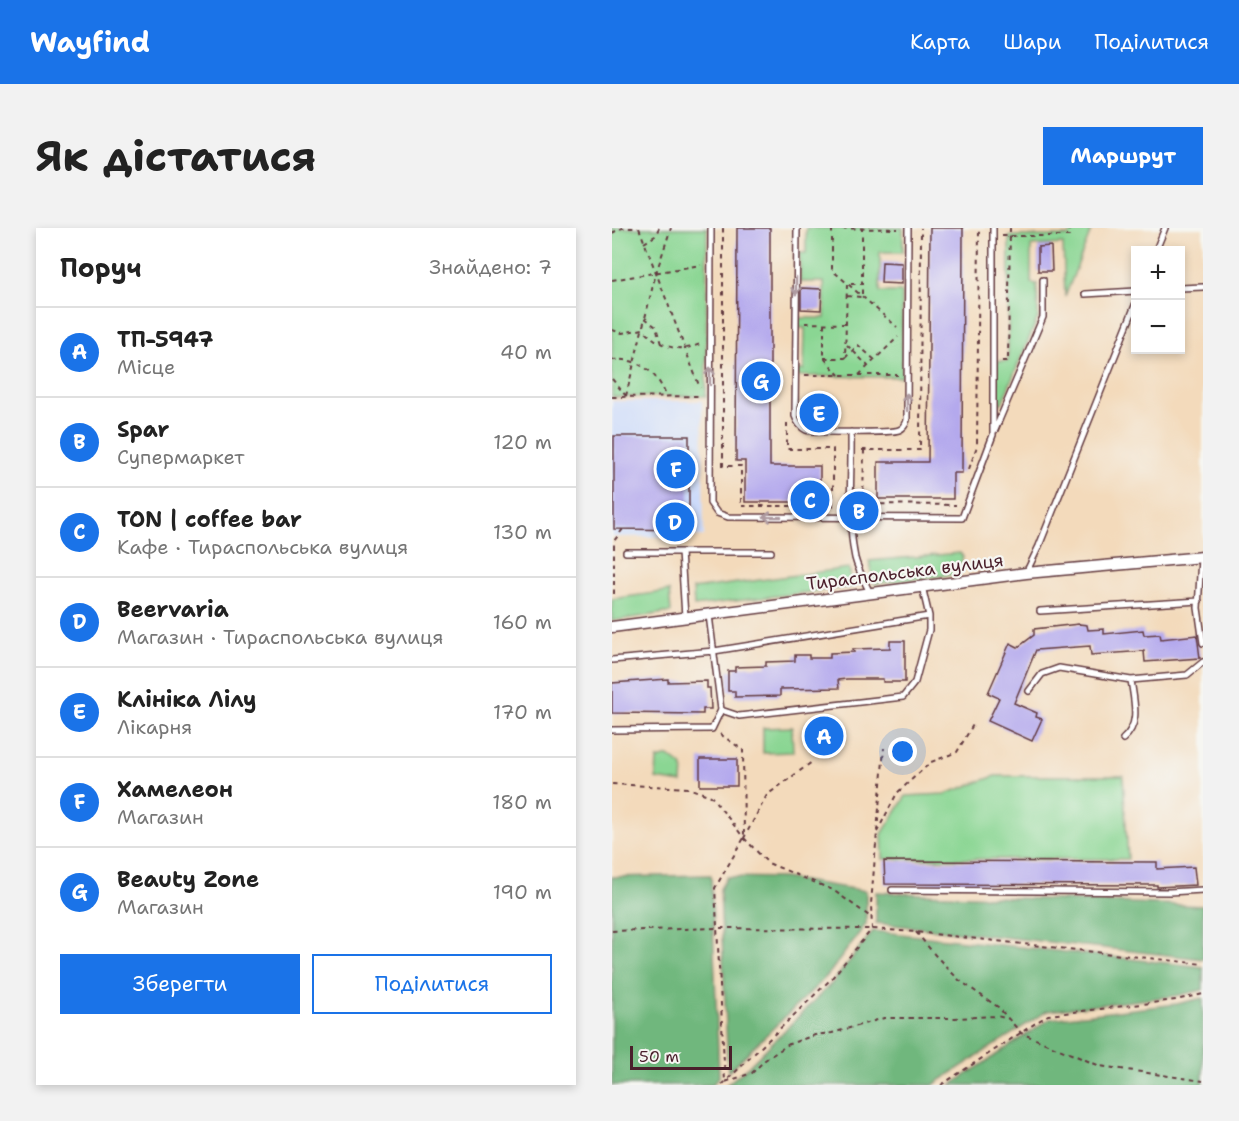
<!DOCTYPE html>
<html lang="uk">
<head>
<meta charset="utf-8">
<style>
  body { margin:0; font-family:"Shantell Sans",sans-serif; background:#f2f2f2; color:#222 }
  .controls { position:absolute; right:18px; top:18px; display:grid; overflow:hidden; border-radius:0px; box-shadow:0 3px 9px #0003 }
  .controls button { width:54px; height:54px; display:grid; place-items:center; padding:0; border:0; border-bottom:2px solid #e0e0e0; background:#fff; color:#222; font:30px sans-serif }
  .scale { position:absolute; left:18px; bottom:15px; width:102px; box-sizing:border-box; padding-left:6px; border:3px solid #4a1f2b; border-top:0; font-size:16px; line-height:21px; white-space:nowrap; color:#4a1f2b; -webkit-text-stroke:4px #f6f6f2; paint-order:stroke }
  .you { position:absolute; left:291px; top:524px; width:21px; height:21px; margin:-15px; border:4px solid #fff; border-radius:50%; background:#1a73e8; box-shadow:0 0 0 9px #1a73e833 }
  .badge { display:grid; place-items:center; width:39px; height:39px; border-radius:50%; background:#1a73e8; color:#fff; font-size:20px; font-weight:700 }
  .pin { position:absolute; translate:-50% -50%; border:3px solid #fff; box-shadow:0 2px 6px #0006 }
  .list { margin:0; padding:0; list-style:none }
  h2 { display:flex; justify-content:space-between; align-items:center; height:78px; margin:0; padding:0 24px; font-size:26px }
  h2 small { font-size:20px; font-weight:400; color:#767676 }
  .list li { display:grid; grid-template-columns:39px 1fr auto; gap:18px; align-items:center; box-sizing:border-box; height:90px; padding:0 24px; border-top:2px solid #e0e0e0 }
  .list b { display:block; font-size:22px; white-space:nowrap }
  .list p { margin:0; font-size:20px; white-space:nowrap; color:#767676 }
  .list em { font-size:20px; font-style:normal; color:#767676 }
  .actions { display:flex; gap:12px; padding:18px 24px }
  .actions a { flex:1; padding:14px 0; border:2px solid #1a73e8; border-radius:0px; text-align:center; font-size:21px; color:#1a73e8 }
  .actions .main { background:#1a73e8; color:#fff }
  .map { position:relative; flex:none; width:591px; height:857px; overflow:hidden; border-radius:0px }
  header { display:flex; align-items:center; gap:36px; box-sizing:border-box; height:84px; padding:0 30px; background:#1a73e8; color:#fff }
  header strong { font-size:28px }
  nav { display:flex; gap:33px; margin-inline-start:auto; font-size:21px }
  .intro { display:flex; align-items:center; justify-content:space-between; box-sizing:border-box; height:144px; padding:0 36px }
  h1 { margin:0; font-size:42px }
  .button { padding:15px 27px; border-radius:0px; background:#1a73e8; color:#fff; font-size:21px; font-weight:700 }
  main { display:flex; gap:36px; padding:0 36px }
  aside { flex:1; background:#fff; border-radius:0px; box-shadow:0 3px 9px #0003 }
  .map>svg:first-child { display:block }
  .built { fill:#cddbfa }
  .green { fill:#8ad693; stroke:#6a7a5f; stroke-width:1.5 }
  .forest { fill:#6fb77d; stroke:#5c6b54; stroke-width:1.5 }
  .building { fill:#b4a9ed }
  .lines { fill:none; stroke-linecap:round; stroke-linejoin:round }
  .service-casing { stroke:#633b41; stroke-width:8 }
  .minor-casing { stroke:#633b41; stroke-width:13 }
  .path { stroke:#633b41; stroke-width:2; stroke-dasharray:4.5 4.5; stroke-linecap:butt }
  .service { stroke:#fff; stroke-width:5 }
  .minor { stroke:#fff; stroke-width:10 }
  .oneway { stroke:#ae9aa0 }
  .labels { text-anchor:middle; dominant-baseline:central; stroke-width:4.5; stroke-linejoin:round; paint-order:stroke }
  .street-label { font-size:18px; fill:#4a1f2b; stroke:#f6f6f2 }
</style>
</head>
<body>
<header>
<strong>Wayfind</strong>
<nav><a>Карта</a><a>Шари</a><a>Поділитися</a></nav>
</header>
<div class="intro"><h1>Як дістатися</h1><a class="button">Маршрут</a></div>
<main>
<aside>
<h2>Поруч<small>Знайдено: 7</small></h2>
<ul class="list">
<li><span class="badge">A</span><div><b>ТП-5947</b><p>Місце</p></div><em>40 m</em></li>
<li><span class="badge">B</span><div><b>Spar</b><p>Супермаркет</p></div><em>120 m</em></li>
<li><span class="badge">C</span><div><b>TON | coffee bar</b><p>Кафе · Тираспольська вулиця</p></div><em>130 m</em></li>
<li><span class="badge">D</span><div><b>Beervaria</b><p>Магазин · Тираспольська вулиця</p></div><em>160 m</em></li>
<li><span class="badge">E</span><div><b>Клініка Лілу</b><p>Лікарня</p></div><em>170 m</em></li>
<li><span class="badge">F</span><div><b>Хамелеон</b><p>Магазин</p></div><em>180 m</em></li>
<li><span class="badge">G</span><div><b>Beauty Zone</b><p>Магазин</p></div><em>190 m</em></li>
</ul>
<div class="actions"><a class="main">Зберегти</a><a>Поділитися</a></div>
</aside>
<div class="map">
<svg width="591" height="857" viewBox="0 0 591 857">
  <rect width="100%" height="100%" fill="#f6f6f2"/>
  <filter id="ink" filterUnits="userSpaceOnUse"><feTurbulence type="fractalNoise" baseFrequency=".0167" numOctaves="2"/><feDisplacementMap in="SourceGraphic" scale="12" xChannelSelector="R" yChannelSelector="G"/><feConvolveMatrix kernelMatrix="1 2 1 2 8 2 1 2 1" color-interpolation-filters="sRGB"/></filter>
  <filter id="wash" filterUnits="userSpaceOnUse"><feTurbulence type="fractalNoise" baseFrequency=".008" numOctaves="4" result="noise"/><feDisplacementMap in="SourceGraphic" scale="24" xChannelSelector="R" yChannelSelector="G"/><feGaussianBlur stdDeviation="1.35" result="paint"/><feColorMatrix in="noise" values="0 0 0 0 0 0 0 0 0 0 0 0 0 0 0 0 0 1.4 0 .05"/><feComposite in="paint" operator="in"/></filter>
  <g filter="url(#wash)">
    <rect width="100%" height="100%" fill="#f3dabb"/>
    <path class="built" d="M 0,173 L 90,173 L 92,308 L 0,309 Z"/>
    <path class="green" d="M 0,0 L 95,0 L 94,168 L 0,169 Z
      M 194,0 L 291,0 L 291,24 L 268,24 L 268,64 L 290,64 L 290,149 L 185,148 L 185,142 L 192,142 L 193,100 L 186,100 L 186,90 L 213,90 L 212,54 L 188,54 L 188,25 L 194,25 Z
      M 461,0 L 480,0 L 453,69 L 451,16 L 419,18 L 419,55 L 425,56 L 426,89 L 390,175 L 384,175 L 385,133 L 396,133 L 397,8 L 457,8 Z
      M 348,325 L 351,329 L 346,346 L 262,356 L 257,333 Z
      M 237,340 L 240,359 L 82,378 L 81,361 Z
      M 57,363 L 59,384 L 0,393 L 0,371 Z
      M 180,499 L 181,524 L 151,525 L 151,500 Z
      M 57,528 L 71,539 L 70,555 L 44,551 L 45,531 Z
      M 383,548 L 511,548 L 516,631 L 271,631 L 270,606 L 294,568 L 333,566 Z"/>
    <path class="forest" d="M 99,647 L 107,849 L 100,857 L 0,857 L 0,649 Z
      M 115,649 L 172,650 L 254,663 L 254,696 L 216,747 L 116,844 L 108,661 Z
      M 264,664 L 591,678 L 591,731 L 264,695 Z
      M 261,703 L 591,739 L 591,762 L 563,768 L 435,783 L 321,857 L 114,857 L 136,839 L 221,754 Z
      M 591,770 L 591,857 L 339,857 L 438,791 L 565,776 Z"/>
    <g id="blocks">
      <path class="building" d="M 125,0 L 158,0 L 158,238 L 208,238 L 208,274 L 133,274 L 133,233 L 124,233 Z
        M 318,0 L 351,0 L 350,245 L 341,245 L 341,271 L 266,271 L 266,234 L 316,234 Z
        M 439,18 L 440,43 L 426,43 L 426,19 Z
        M 270,34 L 290,35 L 290,56 L 269,55 Z
        M 189,60 L 210,61 L 209,82 L 189,81 Z
        M 2,208 L 77,208 L 77,302 L 2,301 Z
        M 467,396 L 475,397 L 476,402 L 492,401 L 492,406 L 531,402 L 532,407 L 548,406 L 549,411 L 585,407 L 588,430 L 533,434 L 532,423 L 479,427 L 478,418 L 424,422 L 402,475 L 425,485 L 424,489 L 430,491 L 420,513 L 376,493 L 387,470 L 376,465 L 398,415 L 406,419 L 422,407 L 422,401 Z
        M 278,413 L 293,413 L 293,454 L 271,454 L 271,451 L 235,451 L 226,452 L 227,460 L 168,461 L 168,468 L 123,469 L 123,463 L 116,463 L 116,443 L 123,443 L 123,439 L 154,438 L 154,434 L 183,433 L 183,427 L 197,427 L 197,430 L 218,430 L 218,425 L 242,424 L 241,421 L 278,420 Z
        M 56,451 L 56,454 L 95,453 L 95,460 L 98,460 L 99,481 L 91,481 L 91,486 L 0,485 L 0,455 Z
        M 200,502 L 223,502 L 224,514 L 201,515 Z
        M 88,531 L 125,531 L 125,558 L 88,558 Z
        M 272,633 L 545,634 L 545,641 L 582,639 L 584,657 L 545,659 L 545,657 L 273,656 Z"/>
    </g>
  </g>
  <g filter="url(#ink)">
    <use href="#blocks" fill-opacity="0" stroke="#633b41" stroke-width="1.5"/>
    <g class="lines">
      <defs>
        <path id="service" d="M 99,0 L 98,275 L 105,285 L 116,289 L 350,290 L 381,207 L 381,0
          M 185,0 L 183,188 C 185,194 188,199 194,202 C 200,205 280,205 287,202 C 292,200 294,196 295,192 L 296,0
          M 544,22 L 553,0
          M 568,60 L 591,59
          M 473,66 L 524,63
          M 383,202 L 431,89 L 431,52
          M 239,204 C 240,243 235,292 243,330 C 246,342 253,354 258,365
          M 14,324 L 69,324 L 73,389
          M 69,324 L 159,324
          M 589,330 L 586,380 L 591,415
          M 414,345 L 427,318 L 524,75
          M 428,383 L 587,373
          M 0,432 L 102,423 L 317,388
          M 417,463 L 430,446 L 447,440 L 519,452 L 575,447 L 591,434
          M 109,482 L 127,488 L 291,469 L 303,454 L 317,402 L 317,388 L 310,358
          M 0,502 L 100,501 L 109,482 L 97,387
          M 511,511 C 529,496 522,474 519,452
          M 280,662 L 557,664 L 591,662"/>
        <path id="minor" d="M 0,399 L 414,345 L 591,329"/>
      </defs>
      <use href="#service" class="service-casing"/>
      <use href="#minor" class="minor-casing"/>
      <path class="path" d="M 27,0 L 88,160
        M 111,0 L 111,238 L 129,238 L 129,278 L 221,278 L 221,221 L 175,221 L 175,195
        M 203,0 L 286,1
        M 220,1 L 220,42 L 285,99
        M 0,5 L 10,0 L 26,0
        M 390,8 L 457,8 L 457,0
        M 32,15 L 43,8 L 47,0
        M 0,52 L 89,37
        M 235,68 L 250,69 L 250,1
        M 33,90 L 44,99 L 49,116
        M 193,95 L 234,96
        M 212,95 L 212,130 L 227,147
        M 0,102 L 10,105 L 31,101 C 47,119 68,126 90,115
        M 235,117 L 256,138
        M 212,130 L 233,130 L 235,56 L 250,56
        M 233,130 L 246,117 L 263,132
        M 0,132 C 26,129 46,145 54,168
        M 390,133 L 396,133 L 398,0
        M 193,147 L 286,147
        M 247,147 L 286,109
        M 0,151 L 14,168
        M 14,168 L 44,45 L 59,0
        M 0,169 L 90,168
        M 250,222 L 308,222 L 309,0
        M 252,222 L 251,276 L 344,277
        M 357,241 L 365,218 L 367,0
        M 2,366 L 2,313 L 11,301
        M 108,506 L 131,522 L 132,610 L 103,660 L 113,854 L 140,845 L 153,832 L 177,816 L 203,807 L 220,805 L 272,790 L 343,790 L 385,788 L 397,791
        M 0,556 L 76,560 L 99,568 L 132,610 L 155,567 L 200,534
        M 265,604 L 285,565 L 319,534 L 345,524 L 362,495
        M 132,610 L 156,635 L 221,662 L 260,690
        M 0,703 L 105,700 L 260,701 L 304,704 L 591,736
        M 304,704 L 323,727 L 347,752 L 386,779 L 409,805 L 488,838 L 591,853
        M 110,857 L 219,751 L 260,701 L 259,676 L 272,520
        M 329,857 L 436,787 L 564,772 L 591,766"/>
      <use href="#service" class="service"/>
      <use href="#minor" class="minor"/>
    </g>
    <defs><path id="oneway-shaft" d="M-6 0H5M1.5-3L5.5 0L1.5 3" fill="none" stroke-width="1.6" stroke-linecap="round" stroke-linejoin="round" transform="scale(1.5)"/></defs>
    <g class="oneway">
      <use href="#oneway-shaft" transform="translate(184 58) rotate(91)"/>
      <use href="#oneway-shaft" transform="translate(98 148) rotate(-90)"/>
      <use href="#oneway-shaft" transform="translate(295 174) rotate(-91)"/>
      <use href="#oneway-shaft" transform="translate(160 289) rotate(-179)"/>
    </g>
  </g>
  <g class="labels">
    <g class="street-label">
      <text transform="translate(293 344) rotate(-7)">Тираспольська вулиця</text>
    </g>
  </g>
</svg>
<div class="controls">
<button>+</button>
<button>−</button>
</div>
<div class="scale">50 m</div>
<div class="you"></div>
<div class="pin badge" style="left:212px;top:508px">A</div>
<div class="pin badge" style="left:247px;top:283px">B</div>
<div class="pin badge" style="left:198px;top:272px">C</div>
<div class="pin badge" style="left:63px;top:294px">D</div>
<div class="pin badge" style="left:207px;top:185px">E</div>
<div class="pin badge" style="left:64px;top:241px">F</div>
<div class="pin badge" style="left:149px;top:153px">G</div>
</div>
</main>
</body>
</html>
